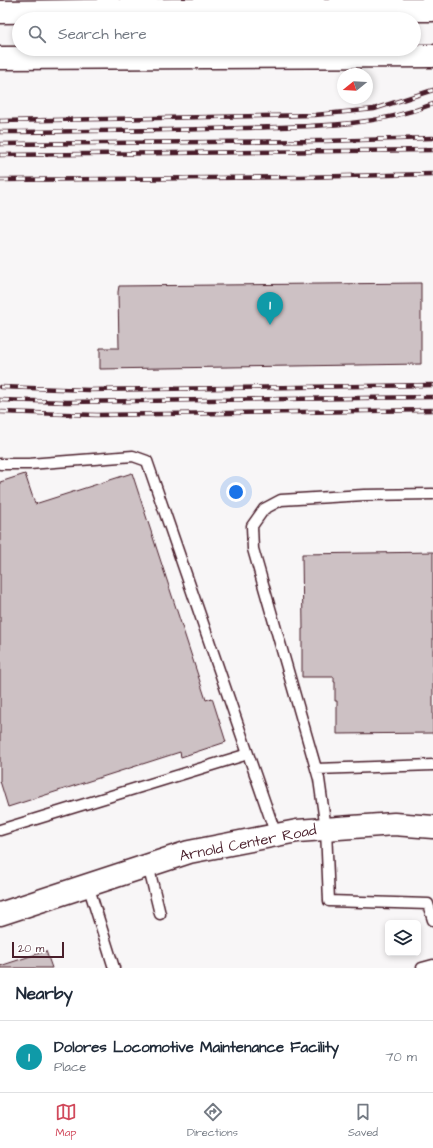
<!DOCTYPE html>
<html lang="en">
<head>
<meta charset="utf-8">
<style>
  body { margin:0; font-family:"Architects Daughter",sans-serif; background:#f2f2f3; color:#1f2937 }
  .controls { position:absolute; right:12px; bottom:12px; display:grid; overflow:hidden; border-radius:6px; box-shadow:0 2px 6px #0003 }
  .controls button { width:36px; height:36px; display:grid; place-items:center; padding:0; border:0; border-bottom:1px solid #e0e1e3; background:#fff; color:#1f2937; font:20px sans-serif }
  .compass { position:absolute; left:337px; top:68px; width:36px; height:36px; border-radius:50%; background:#fff; box-shadow:0 2px 6px #0003; rotate:252deg }
  .scale { position:absolute; left:12px; bottom:10px; width:52px; box-sizing:border-box; padding-left:4px; border:2px solid #4a1f2b; border-top:0; font-size:11px; line-height:14px; white-space:nowrap; color:#4a1f2b; -webkit-text-stroke:3px #fff; paint-order:stroke }
  .you { position:absolute; left:236px; top:492px; width:14px; height:14px; margin:-10px; border:3px solid #fff; border-radius:50%; background:#1a73e8; box-shadow:0 0 0 6px #1a73e833 }
  .badge { display:grid; place-items:center; width:26px; height:26px; border-radius:50%; background:#d1495b; color:#fff; font-size:13px; font-weight:700 }
  .pin { position:absolute; translate:-50% -33px; filter:drop-shadow(0 1px 2px #0008) }
  .pin::after { content:''; position:absolute; top:21px; width:14px; height:12px; background:inherit; clip-path:polygon(0 0,100% 0,50% 100%) }
  .list { margin:0; padding:0; list-style:none }
  h2 { display:flex; justify-content:space-between; align-items:center; height:52px; margin:0; padding:0 16px; font-size:17px }
  h2 small { font-size:13px; font-weight:400; color:#747a83 }
  .list li { display:grid; grid-template-columns:26px 1fr auto; gap:12px; align-items:center; box-sizing:border-box; height:72px; padding:0 16px; border-top:1px solid #e0e1e3 }
  .list b { display:block; font-size:15px; white-space:nowrap }
  .list p { margin:0; font-size:13px; white-space:nowrap; color:#747a83 }
  .list em { font-size:13px; font-style:normal; color:#747a83 }
  .icon { flex:none; width:22px; height:22px; fill:none; stroke:currentColor; stroke-width:2; stroke-linecap:round; stroke-linejoin:round }
  .map { position:relative; flex:none; width:433px; height:968px; overflow:hidden }
  .search { position:absolute; background:#fff; box-shadow:0 2px 6px #0003; left:12px; right:12px; top:12px; height:44px; display:flex; align-items:center; gap:10px; box-sizing:border-box; padding:0 14px; border-radius:22px; color:#747a83; font-size:15px }
  .sheet { height:124px; background:#fff }
  nav { display:flex; justify-content:space-around; align-items:center; box-sizing:border-box; height:56px; border-top:1px solid #e0e1e3; background:#fff; font-size:11px; color:#747a83 }
  nav a { display:grid; justify-items:center; gap:2px }
  nav .on { color:#d1495b }
  .map>svg:first-child { display:block }
  .building { fill:#cdc1c4; stroke:#4a1f2b }
  .lines { fill:none; stroke-linecap:round; stroke-linejoin:round }
  .service-casing { stroke:#4a1f2b; stroke-width:13 }
  .tertiary-casing { stroke:#4a1f2b; stroke-width:25 }
  .primary-casing { stroke:#4a1f2b; stroke-width:25 }
  .motorway-casing { stroke:#4a1f2b; stroke-width:25 }
  .service { stroke:#fff; stroke-width:10 }
  .tertiary { stroke:#fff; stroke-width:22 }
  .primary { stroke:#fff; stroke-width:22 }
  .motorway { stroke:#fff; stroke-width:22 }
  .rail-casing { stroke:#4a1f2b; stroke-width:4.5 }
  .rail { stroke:#fff; stroke-width:3; stroke-dasharray:9; stroke-linecap:butt }
  .labels { text-anchor:middle; dominant-baseline:central; stroke-width:4; stroke-linejoin:round; paint-order:stroke }
  .street-label { font-size:15px; fill:#4a1f2b; stroke:#fff }
</style>
</head>
<body>
<div class="map">
<svg width="433" height="968" viewBox="0 0 433 968">
  <rect width="100%" height="100%" fill="#f8f6f7"/>
  <filter id="ink" filterUnits="userSpaceOnUse"><feTurbulence type="fractalNoise" baseFrequency=".025" numOctaves="2"/><feDisplacementMap in="SourceGraphic" scale="8" xChannelSelector="R" yChannelSelector="G"/><feConvolveMatrix kernelMatrix="1 2 1 2 8 2 1 2 1" color-interpolation-filters="sRGB"/></filter>
  <g filter="url(#ink)">
    <path class="building" d="M 421,283 L 421,364 L 100,369 L 100,348 L 119,348 L 118,292 L 119,286 Z
      M 132,473 L 206,700 L 212,698 L 226,742 L 181,757 L 180,752 L 8,807 L 0,781 L 0,482 L 25,474 L 35,504 Z
      M 433,552 L 433,733 L 337,734 L 337,701 L 335,701 L 335,682 L 334,682 L 334,677 L 302,677 L 302,629 L 303,629 L 302,554 Z
      M 46,951 L 52,968 L 0,968 L 0,966 Z"/>
    <g class="lines">
      <defs>
        <path id="service" d="M 0,464 L 29,464 L 133,456 L 147,461 L 276,835
          M 433,494 L 364,495 L 281,500 L 264,509 L 252,526 L 253,549 L 319,779 L 326,829 L 329,901 L 428,904 L 433,920
          M 316,769 L 433,765
          M 0,830 L 248,754
          M 148,865 L 160,914
          M 88,885 L 114,968
          M 422,968 L 433,965"/>
        <path id="tertiary" d="M 0,914 L 189,852 L 297,831 L 394,824 L 433,827"/>
        <path id="primary" d="M 0,12 L 172,10 L 433,10
          M 0,58 L 433,56"/>
        <path id="motorway" d="M 108,0 L 108,19
          M 131,19 L 131,0
          M 109,49 L 109,57
          M 130,57 L 131,49"/>
      </defs>
      <use href="#service" class="service-casing"/>
      <use href="#tertiary" class="tertiary-casing"/>
      <use href="#primary" class="primary-casing"/>
      <use href="#motorway" class="motorway-casing"/>
      <use href="#service" class="service"/>
      <use href="#tertiary" class="tertiary"/>
      <use href="#primary" class="primary"/>
      <use href="#motorway" class="motorway"/>
      <defs>
        <path id="rail" d="M 0,121 L 315,115 L 355,111 L 374,109 L 433,90
          M 0,132 C 81,131 161,131 242,128 C 306,126 372,128 433,104
          M 0,144 L 324,141 L 433,138
          M 0,155 L 433,150
          M 0,180 L 301,177 L 433,174
          M 0,387 L 89,390 L 433,385
          M 0,400 L 67,402 L 433,397
          M 0,412 L 97,415 L 433,410"/>
      </defs>
      <use href="#rail" class="rail-casing"/>
      <use href="#rail" class="rail"/>
    </g>
  </g>
  <g class="labels">
    <g class="street-label">
      <text transform="translate(248 843) rotate(-11)">Arnold Center Road</text>
    </g>
  </g>
</svg>
<div class="controls">
<button><svg class="icon" aria-label="layers" viewBox="0 0 24 24"><path d="M12 4l9 5-9 5-9-5zM3 14l9 5 9-5"/></svg></button>
</div>
<svg class="compass" viewBox="-18 -18 36 36"><path d="M0-13l5 13h-10z" fill="#e53935"/><path d="M0 13l5-13h-10z" fill="#747a83"/></svg>
<div class="scale">20 m</div>
<div class="you"></div>
<div class="pin badge" style="left:270px;top:325px;background:#0f9aa8">1</div>
<div class="search"><svg class="icon" aria-label="search" viewBox="0 0 24 24"><circle cx="10" cy="10" r="6"/><path d="M15 15l6 6"/></svg>Search here</div>
</div>
<section class="sheet">
<h2>Nearby<small></small></h2>
<ul class="list">
<li><span class="badge" style="background:#0f9aa8">1</span><div><b>Dolores Locomotive Maintenance Facility</b><p>Place</p></div><em>70 m</em></li>
</ul>
</section>
<nav>
<a class="on"><svg class="icon" aria-label="map" viewBox="0 0 24 24"><path d="M3 6l6-2 6 2 6-2v14l-6 2-6-2-6 2zM9 4v14M15 6v14"/></svg>Map</a>
<a><svg class="icon" aria-label="directions" viewBox="0 0 24 24"><path d="M12 3l9 9-9 9-9-9zM9 14v-3h6M13 9l2 2-2 2"/></svg>Directions</a>
<a><svg class="icon" aria-label="saved" viewBox="0 0 24 24"><path d="M7 4h10v16l-5-4-5 4z"/></svg>Saved</a>
</nav>
</body>
</html>
